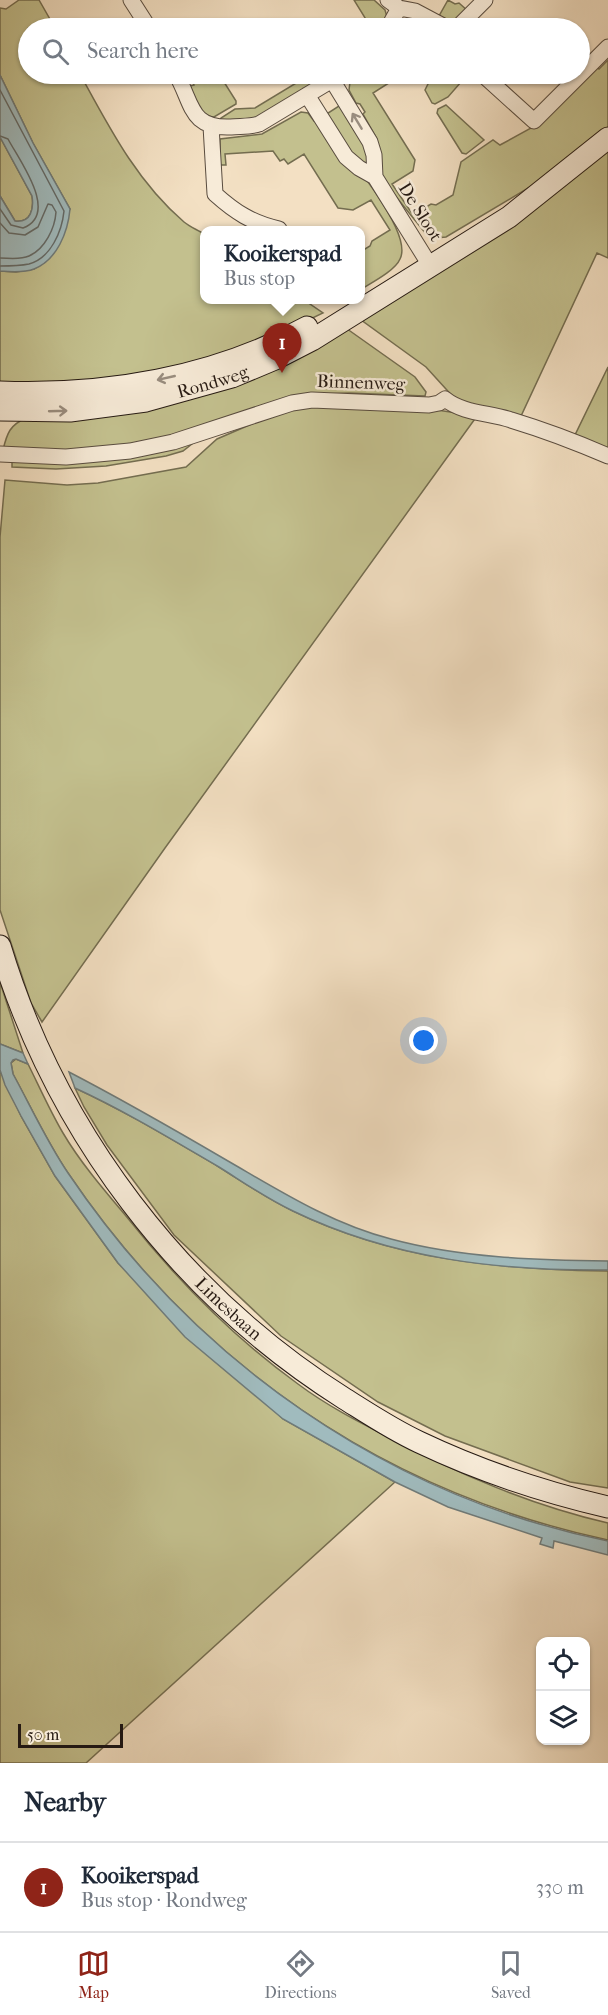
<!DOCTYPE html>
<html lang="en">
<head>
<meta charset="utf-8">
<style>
  body { margin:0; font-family:"IM FELL French Canon",serif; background:#f6f6f7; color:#1f2937 }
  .controls { position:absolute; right:18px; bottom:18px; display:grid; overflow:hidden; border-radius:12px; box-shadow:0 2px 4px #0004 }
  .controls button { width:54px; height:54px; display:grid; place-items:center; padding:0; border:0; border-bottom:2px solid #e0e1e3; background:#fff; color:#1f2937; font:30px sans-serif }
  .scale { position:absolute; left:18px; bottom:15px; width:105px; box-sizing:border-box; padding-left:6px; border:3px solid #261a13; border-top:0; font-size:16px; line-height:21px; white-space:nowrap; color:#261a13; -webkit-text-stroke:4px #f7ebd8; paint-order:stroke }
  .you { position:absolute; left:424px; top:1041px; width:21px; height:21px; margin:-15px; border:4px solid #fff; border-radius:50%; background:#1a73e8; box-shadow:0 0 0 9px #1a73e833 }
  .badge { display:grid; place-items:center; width:39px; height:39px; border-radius:50%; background:#8f2418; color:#fff; font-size:20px; font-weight:700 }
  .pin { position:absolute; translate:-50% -50px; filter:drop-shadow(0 2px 3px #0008) }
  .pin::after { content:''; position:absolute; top:32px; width:21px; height:18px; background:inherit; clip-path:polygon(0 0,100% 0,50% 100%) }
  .popup { position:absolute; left:200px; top:226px; width:165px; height:78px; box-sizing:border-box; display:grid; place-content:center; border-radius:12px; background:#fff; filter:drop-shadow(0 2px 4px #0005); font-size:20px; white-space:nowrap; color:#747a83 }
  .popup b { font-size:22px; color:#1f2937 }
  .popup::after { content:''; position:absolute; left:50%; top:100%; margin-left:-12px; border:12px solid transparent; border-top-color:#fff }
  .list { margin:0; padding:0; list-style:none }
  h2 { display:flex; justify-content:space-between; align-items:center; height:78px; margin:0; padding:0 24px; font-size:26px }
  h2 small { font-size:20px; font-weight:400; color:#747a83 }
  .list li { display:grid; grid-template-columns:39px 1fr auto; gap:18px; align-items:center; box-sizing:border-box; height:90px; padding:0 24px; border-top:2px solid #e0e1e3 }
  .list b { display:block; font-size:22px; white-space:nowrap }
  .list p { margin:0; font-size:20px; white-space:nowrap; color:#747a83 }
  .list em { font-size:20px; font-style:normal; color:#747a83 }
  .icon { flex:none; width:33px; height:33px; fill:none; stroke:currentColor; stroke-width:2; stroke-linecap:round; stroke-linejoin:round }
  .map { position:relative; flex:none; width:608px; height:1763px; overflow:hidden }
  .search { position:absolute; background:#fff; box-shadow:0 2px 4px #0004; left:18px; right:18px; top:18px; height:66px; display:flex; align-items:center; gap:15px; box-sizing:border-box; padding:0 21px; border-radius:33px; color:#747a83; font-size:22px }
  .sheet { height:168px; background:#fff }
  nav { display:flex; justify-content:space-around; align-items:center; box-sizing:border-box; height:84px; border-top:2px solid #e0e1e3; background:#fff; font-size:16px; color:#747a83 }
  nav a { display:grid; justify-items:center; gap:3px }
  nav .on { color:#8f2418 }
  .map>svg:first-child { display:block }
  .green { fill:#c3c08e; stroke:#746d50; stroke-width:1.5 }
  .water { fill:#a0bbbe; stroke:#6f7b7a; stroke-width:1.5 }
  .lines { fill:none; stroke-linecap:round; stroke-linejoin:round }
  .shore { stroke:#636a68; stroke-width:1.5 }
  .minor-casing { stroke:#594c3f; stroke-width:17 }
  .secondary-casing { stroke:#261a13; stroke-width:23 }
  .minor { stroke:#f7ebd8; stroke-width:15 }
  .secondary { stroke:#f7ebd8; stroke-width:21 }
  .oneway { stroke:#998d7f }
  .labels { text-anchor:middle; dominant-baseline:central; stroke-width:5; stroke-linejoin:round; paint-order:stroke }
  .street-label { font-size:18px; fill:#261a13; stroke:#f7ebd8 }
</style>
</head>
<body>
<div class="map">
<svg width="608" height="1763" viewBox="0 0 608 1763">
  <rect width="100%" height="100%" fill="#f3e0c3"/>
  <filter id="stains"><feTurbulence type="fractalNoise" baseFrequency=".00333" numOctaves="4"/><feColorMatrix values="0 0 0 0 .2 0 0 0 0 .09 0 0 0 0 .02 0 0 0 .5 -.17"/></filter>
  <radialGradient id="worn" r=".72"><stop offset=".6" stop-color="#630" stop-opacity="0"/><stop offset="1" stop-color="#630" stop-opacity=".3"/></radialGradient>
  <path class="green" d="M 19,0 L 39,0 L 55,28 L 28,28 L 28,74 L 80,74 C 109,127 137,182 184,222 C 190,227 198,230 204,234 L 204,300 L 304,300 L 323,313 L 271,338 L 208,360 L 70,390 L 0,387 L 0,271 L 16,272 L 34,269 L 45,262 L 70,209 L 33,143 L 0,75 L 0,8 L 6,9 Z
    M 354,0 L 374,0 L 385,10 L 387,17 L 382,28 L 368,28 L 367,21 Z
    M 448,0 L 455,4 L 459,3 L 468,11 L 454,24 L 439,16 Z
    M 608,60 L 608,128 L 540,181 L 446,237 L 436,238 L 426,234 L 393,193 L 381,174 L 377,139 L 363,114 L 365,112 L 360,104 L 356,103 L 349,90 L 350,82 L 361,74 L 388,74 L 392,81 L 373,93 L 415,160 L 413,171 L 392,184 L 413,215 L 431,204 L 436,205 L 453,195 L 461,162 L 493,140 L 500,145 L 533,127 L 595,66 L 599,69 Z
    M 190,74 L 203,74 L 206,77 L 211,74 L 219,74 L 236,101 L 236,104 L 214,117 C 199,116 196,99 190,86 L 194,85 Z
    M 311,74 L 330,74 L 257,119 L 219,121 L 221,118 L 235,109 L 255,108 Z
    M 433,74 L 468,74 L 448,97 L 435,104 L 432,103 L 425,90 Z
    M 342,104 L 367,145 L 369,165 L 353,159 L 325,115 Z
    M 446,105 L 484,140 L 466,154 L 462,153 L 437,113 L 438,109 Z
    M 301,112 L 308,113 L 314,121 L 318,119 C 337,142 415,231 400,259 C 395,271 371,283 360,290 L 360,252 L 370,246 L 372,241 L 390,230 L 371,200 L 353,210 L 338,208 L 304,154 L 288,164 L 284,159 L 280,161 L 273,151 L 225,154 L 226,165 L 220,165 L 220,139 L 262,134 Z
    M 0,137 L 32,196 C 34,209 31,223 15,221 L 0,196 Z
    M 608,150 L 608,258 L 597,253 L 521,416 L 456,400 L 426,367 L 357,317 Z
    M 343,326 L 415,377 L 426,392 L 425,396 L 349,393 L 299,395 L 171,436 L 125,446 L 72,450 L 3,450 C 7,433 10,425 26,418 Z
    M 608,367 L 608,450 L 575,435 Z
    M 304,406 L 437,410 L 477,416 L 165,848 L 42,1022 L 31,1003 L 0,910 L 0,537 L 5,480 L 67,485 L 98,483 L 186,467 L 217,439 L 254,423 Z
    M 197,440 L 183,451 L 166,456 L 106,466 L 56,469 L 12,467 L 12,461 Z
    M 0,982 L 23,1053 L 0,1044 Z
    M 16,1059 L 28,1064 C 39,1086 50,1111 63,1133 C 80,1162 104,1190 126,1216 C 176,1279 233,1337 298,1384 C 326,1405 357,1421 388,1437 C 459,1474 530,1505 608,1523 L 608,1540 C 383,1492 197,1364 68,1173 C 47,1142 31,1107 13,1074 L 11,1063 Z
    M 0,1070 L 21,1116 L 55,1176 L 118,1263 L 283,1419 L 395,1482 L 86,1763 L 0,1763 Z
    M 75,1088 C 125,1111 171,1139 219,1167 C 243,1182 267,1199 293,1211 C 392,1259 499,1270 608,1271 L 608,1488 L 570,1482 L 445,1436 L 378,1402 L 281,1336 L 174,1235 L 107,1145 L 84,1107 Z"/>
  <path class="water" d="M 0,75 L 33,143 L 70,209 C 68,232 57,260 34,269 C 24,273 11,272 0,271 L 0,196 L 15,221 C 31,223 34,209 32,196 L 0,137 Z
    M 0,1044 L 23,1053 L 28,1064 L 16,1059 L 13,1060 L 11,1063 L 13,1074 C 31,1107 47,1142 68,1173 C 194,1360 386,1496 608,1541 L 608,1555 L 554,1541 L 553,1548 L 540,1544 L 542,1538 L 448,1507 L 395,1482 L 283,1419 L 185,1337 L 118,1263 L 55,1176 L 21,1116 L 5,1085 L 0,1070 Z
    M 69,1072 C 123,1100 175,1130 228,1161 C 280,1191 332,1224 391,1239 C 461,1258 536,1260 608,1261 L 608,1270 C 499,1271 392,1259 293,1211 C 267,1199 243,1182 219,1167 C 171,1139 125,1111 75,1088 Z"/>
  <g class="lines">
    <path class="shore" d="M 0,90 L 64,211 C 62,231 51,258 29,264 C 19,266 10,266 0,266
      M 0,136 L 8,139 C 19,160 60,214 23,228 L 11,225 L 0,209
      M 0,223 L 9,233 L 25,235 L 38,227 L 48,204 L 52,205 L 56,212 C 55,228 45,249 29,256 C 20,260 9,258 0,258"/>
    <defs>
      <path id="minor" d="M 131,0 L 149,28
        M 388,0 L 399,8 L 415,11 L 447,28
        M 388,28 L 399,8
        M 457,28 L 485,0
        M 176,74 C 193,103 189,129 231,127 C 240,126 250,127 259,124 L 342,74
        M 482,74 L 534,121 L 608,47
        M 332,80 L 370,142 L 374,155 L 375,177
        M 307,95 L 346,157 L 359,168 L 375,177 L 431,267
        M 211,126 L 215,194 C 235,212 252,223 279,229
        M 0,454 L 66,457 L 130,451 L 173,442 L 292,403 L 312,400 L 429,405 L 439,403 L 445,399 C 462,413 490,413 511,420 C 544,430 576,442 608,456"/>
      <g id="secondary">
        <path d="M 0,392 C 105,396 214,378 307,327"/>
        <path id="s1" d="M 0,410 L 70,411 L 146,401 L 232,377 L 275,359 L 312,340 L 509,217 L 608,138"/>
        <path id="s2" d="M 0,946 C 56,1132 180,1295 345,1399 C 369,1414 393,1430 419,1442 C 480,1471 543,1492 608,1507"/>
      </g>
    </defs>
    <use href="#minor" class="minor-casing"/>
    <use href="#secondary" class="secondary-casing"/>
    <use href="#minor" class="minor"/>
    <use href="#secondary" class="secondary"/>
  </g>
  <defs><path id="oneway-shaft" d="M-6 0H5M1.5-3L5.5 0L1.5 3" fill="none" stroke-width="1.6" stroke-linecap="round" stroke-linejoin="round" transform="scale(1.5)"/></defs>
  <g class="oneway">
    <use href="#oneway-shaft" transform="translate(357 121) rotate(-121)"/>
    <use href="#oneway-shaft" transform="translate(166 378) rotate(167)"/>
    <use href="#oneway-shaft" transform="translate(58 411) rotate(-2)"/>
  </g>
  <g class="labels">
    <g class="street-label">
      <text transform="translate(420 212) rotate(58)">De Sloot</text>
      <text stroke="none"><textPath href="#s1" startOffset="216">Rondweg</textPath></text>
      <text transform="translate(361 383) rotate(2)">Binnenweg</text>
      <text stroke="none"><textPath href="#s2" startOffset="434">Limesbaan</textPath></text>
    </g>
  </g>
  <rect width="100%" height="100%" filter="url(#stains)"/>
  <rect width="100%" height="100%" fill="url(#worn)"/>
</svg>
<div class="controls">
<button><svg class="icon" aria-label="locate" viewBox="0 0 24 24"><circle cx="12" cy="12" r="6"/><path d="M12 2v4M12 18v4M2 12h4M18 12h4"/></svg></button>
<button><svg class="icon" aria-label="layers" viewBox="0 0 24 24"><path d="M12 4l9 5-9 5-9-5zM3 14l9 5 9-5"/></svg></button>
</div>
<div class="scale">50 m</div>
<div class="you"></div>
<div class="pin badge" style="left:282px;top:373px">1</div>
<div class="popup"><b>Kooikerspad</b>Bus stop</div>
<div class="search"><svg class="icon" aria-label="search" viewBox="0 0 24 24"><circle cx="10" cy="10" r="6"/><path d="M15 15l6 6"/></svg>Search here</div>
</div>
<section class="sheet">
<h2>Nearby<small></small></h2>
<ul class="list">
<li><span class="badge">1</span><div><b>Kooikerspad</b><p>Bus stop · Rondweg</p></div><em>330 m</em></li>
</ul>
</section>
<nav>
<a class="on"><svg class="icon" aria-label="map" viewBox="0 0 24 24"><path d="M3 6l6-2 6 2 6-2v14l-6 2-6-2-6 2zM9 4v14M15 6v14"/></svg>Map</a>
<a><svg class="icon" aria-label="directions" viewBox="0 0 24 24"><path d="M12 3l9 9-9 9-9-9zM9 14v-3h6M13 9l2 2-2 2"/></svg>Directions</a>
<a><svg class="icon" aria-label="saved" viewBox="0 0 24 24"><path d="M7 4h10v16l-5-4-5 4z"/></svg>Saved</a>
</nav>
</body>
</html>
